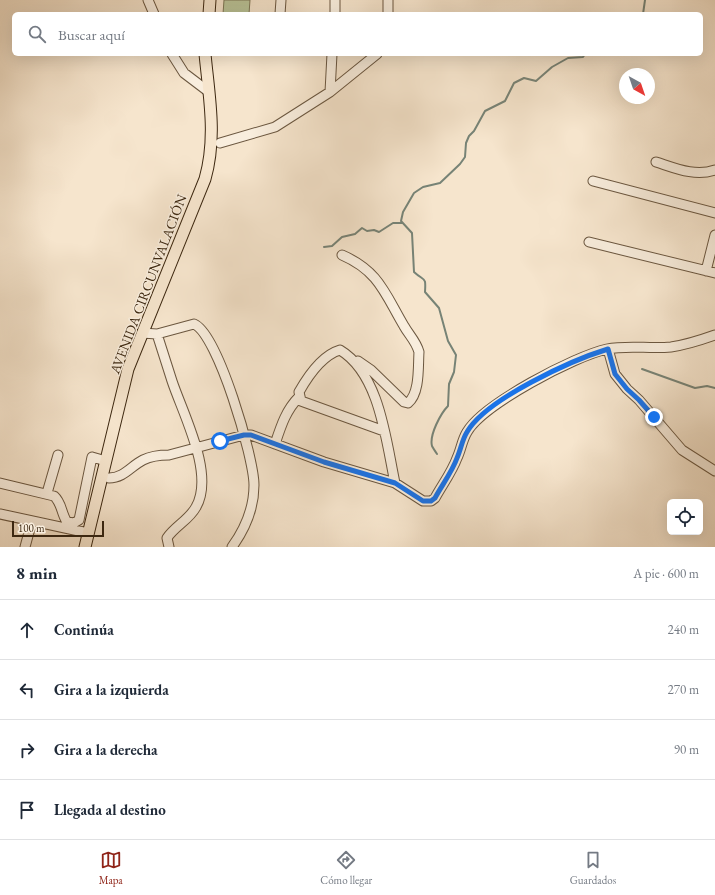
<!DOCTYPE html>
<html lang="es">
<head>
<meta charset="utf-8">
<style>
  body { margin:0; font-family:"EB Garamond",serif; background:#f2f2f3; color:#1f2937 }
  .controls { position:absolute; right:12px; bottom:12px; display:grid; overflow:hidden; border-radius:6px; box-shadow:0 4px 16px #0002 }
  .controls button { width:36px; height:36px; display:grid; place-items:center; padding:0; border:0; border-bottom:1px solid #e0e1e3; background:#fff; color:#1f2937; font:20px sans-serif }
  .compass { position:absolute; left:619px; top:68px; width:36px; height:36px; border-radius:50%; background:#fff; box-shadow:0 4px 16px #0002; rotate:140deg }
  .scale { position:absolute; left:12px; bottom:10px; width:92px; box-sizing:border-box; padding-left:4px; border:2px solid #3d2811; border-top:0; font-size:11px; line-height:14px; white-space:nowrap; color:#3d2811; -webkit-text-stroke:3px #f9eede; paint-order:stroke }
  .stop { position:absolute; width:12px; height:12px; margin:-9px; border:3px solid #1a73e8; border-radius:50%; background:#fff }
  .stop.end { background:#1a73e8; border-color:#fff; box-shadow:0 1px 4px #0008 }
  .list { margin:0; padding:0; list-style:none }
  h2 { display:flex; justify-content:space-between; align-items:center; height:52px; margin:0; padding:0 16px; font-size:17px }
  h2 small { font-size:13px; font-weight:400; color:#747a83 }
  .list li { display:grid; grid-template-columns:26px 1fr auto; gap:12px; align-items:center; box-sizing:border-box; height:60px; padding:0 16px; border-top:1px solid #e0e1e3 }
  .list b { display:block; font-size:15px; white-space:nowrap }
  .list em { font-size:13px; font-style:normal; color:#747a83 }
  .icon { flex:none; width:22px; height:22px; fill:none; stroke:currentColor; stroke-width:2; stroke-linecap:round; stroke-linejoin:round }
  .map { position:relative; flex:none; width:715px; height:547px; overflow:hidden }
  .search { position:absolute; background:#fff; box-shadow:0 4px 16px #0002; left:12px; right:12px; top:12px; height:44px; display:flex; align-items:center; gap:10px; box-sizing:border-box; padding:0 14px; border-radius:6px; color:#747a83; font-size:15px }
  .sheet { height:292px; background:#fff }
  nav { display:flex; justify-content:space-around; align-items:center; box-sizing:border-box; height:56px; border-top:1px solid #e0e1e3; background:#fff; font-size:11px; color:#747a83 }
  nav a { display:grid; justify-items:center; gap:2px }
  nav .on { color:#8f2418 }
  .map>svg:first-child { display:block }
  .green { fill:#bac59a; stroke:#7c7656 }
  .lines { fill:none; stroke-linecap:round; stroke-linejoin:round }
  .stream { stroke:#778376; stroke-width:2 }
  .minor-casing { stroke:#6b5740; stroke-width:11 }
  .major-casing { stroke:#3d2811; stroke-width:13 }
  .minor { stroke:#f9eede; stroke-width:9 }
  .major { stroke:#f6e5cd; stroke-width:11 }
  .route { stroke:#1a73e8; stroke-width:5 }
  .labels { text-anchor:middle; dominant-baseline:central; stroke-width:3; stroke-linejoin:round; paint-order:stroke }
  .street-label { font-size:14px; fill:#3d2811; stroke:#f9eede }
</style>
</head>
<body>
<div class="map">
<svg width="715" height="547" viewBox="0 0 715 547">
  <rect width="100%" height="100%" fill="#f6e5cd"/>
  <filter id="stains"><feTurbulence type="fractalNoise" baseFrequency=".005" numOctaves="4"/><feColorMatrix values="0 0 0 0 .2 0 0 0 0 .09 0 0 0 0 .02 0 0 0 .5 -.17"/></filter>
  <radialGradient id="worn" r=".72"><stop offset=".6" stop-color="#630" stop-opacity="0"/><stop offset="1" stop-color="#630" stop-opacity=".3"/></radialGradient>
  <path class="green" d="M 224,0 L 250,0 L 249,14 L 223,14 Z"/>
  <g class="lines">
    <path class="stream" d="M 643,14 L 645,0
      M 324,247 L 332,246 L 342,237 L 355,234 L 362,228 L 367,231 L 374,230 L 379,232 L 393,223 L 403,223
      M 642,369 L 695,388 L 707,386 L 715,388
      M 437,454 C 435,451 433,448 432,446 C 429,435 441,413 448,406 L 449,384 L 454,372 L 456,355 L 448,341 L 439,308 L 425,292 C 426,276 425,282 414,272 L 412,233 L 401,221 L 403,212 L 414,193 L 423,187 L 440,183 L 460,164 L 465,157 L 466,143 L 469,136 L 474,131 L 485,111 L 505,101 L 514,83 L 524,78 L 536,81 L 552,67 L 568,58 L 583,57 L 585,54"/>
    <defs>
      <path id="minor" d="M 148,0 L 154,14
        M 280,14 L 281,0
        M 335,14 L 335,0
        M 388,14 L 388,0
        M 172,54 L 184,73 L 209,92
        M 330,92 L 332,54
        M 220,143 L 275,127 L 330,92 L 377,54
        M 656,162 C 675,168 695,177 715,170
        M 593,181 L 715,213
        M 589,242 L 715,273
        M 342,255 C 379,271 385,294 404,326 C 409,335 416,341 419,352 C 418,367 420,393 408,403 L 404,402 L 371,370 L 358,361
        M 706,271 L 715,235
        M 142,333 L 157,334 L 194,324 C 218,334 254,458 254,485 C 254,508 245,529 232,547
        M 157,334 C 162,350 167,365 172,381 C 183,414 215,474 196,507 C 189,520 175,526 167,538 L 169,547
        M 608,349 L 615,374 L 627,389 L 639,400 L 682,450 L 715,471
        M 384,431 L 301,401 L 299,392 C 308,376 323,355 340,350 C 380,374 386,441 395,483
        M 275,444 C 281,426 286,410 299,397
        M 109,478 C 124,478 131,466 143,460 C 151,456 160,455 169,455 L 244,435 L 251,435 L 324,462 L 395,483 L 423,501 L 431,501 L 435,498 C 442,485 452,472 457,458 C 461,450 462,440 467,432 C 483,404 575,356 607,349 C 627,345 650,349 671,347 C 686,345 701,340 715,335
        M 0,483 L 54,496 C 62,503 61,513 67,522 L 74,523 L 79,520 L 92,457 L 106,461
        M 47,493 L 58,455
        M 0,514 L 88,533
        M 25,547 L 32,521"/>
      <path id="major" d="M 209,14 L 210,0
        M 85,547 L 128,369 L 205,179 C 217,137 209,96 205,54"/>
    </defs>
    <use href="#minor" class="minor-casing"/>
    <use href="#major" class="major-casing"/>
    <use href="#minor" class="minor"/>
    <use href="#major" class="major"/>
  </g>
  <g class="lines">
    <path class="route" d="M 220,441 L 244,435 L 251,435 L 324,462 L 395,483 L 423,501 L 431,501 L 435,498 C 442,485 452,472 457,458 C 461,449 462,440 467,432 C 486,399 572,360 608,349 L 615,374 L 627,389 L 639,400 L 654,417"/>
  </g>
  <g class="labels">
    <g class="street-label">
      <text transform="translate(148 284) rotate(-69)">AVENIDA CIRCUNVALACIÓN</text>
    </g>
  </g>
  <rect width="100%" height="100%" filter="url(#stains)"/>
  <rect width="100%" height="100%" fill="url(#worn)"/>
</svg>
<div class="controls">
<button><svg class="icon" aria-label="locate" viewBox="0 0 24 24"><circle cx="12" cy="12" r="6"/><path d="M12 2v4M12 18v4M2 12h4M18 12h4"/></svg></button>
</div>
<svg class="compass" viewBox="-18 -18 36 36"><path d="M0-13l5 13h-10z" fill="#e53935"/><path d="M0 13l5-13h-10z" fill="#747a83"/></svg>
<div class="scale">100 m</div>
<div class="stop" style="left:220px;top:441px"></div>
<div class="stop end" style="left:654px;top:417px"></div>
<div class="search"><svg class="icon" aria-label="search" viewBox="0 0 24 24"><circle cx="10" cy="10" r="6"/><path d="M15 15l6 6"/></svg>Buscar aquí</div>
</div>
<section class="sheet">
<h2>8 min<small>A pie · 600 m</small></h2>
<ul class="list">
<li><svg class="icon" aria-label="ahead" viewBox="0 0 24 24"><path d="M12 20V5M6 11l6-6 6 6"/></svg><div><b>Continúa</b></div><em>240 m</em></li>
<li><svg class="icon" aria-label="left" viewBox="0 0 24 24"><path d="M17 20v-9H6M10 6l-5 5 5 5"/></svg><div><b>Gira a la izquierda</b></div><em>270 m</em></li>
<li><svg class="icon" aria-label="right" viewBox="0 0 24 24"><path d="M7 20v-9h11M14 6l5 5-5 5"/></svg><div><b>Gira a la derecha</b></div><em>90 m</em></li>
<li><svg class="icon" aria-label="arrive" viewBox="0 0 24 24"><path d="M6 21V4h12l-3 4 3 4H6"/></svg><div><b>Llegada al destino</b></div></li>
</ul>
</section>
<nav>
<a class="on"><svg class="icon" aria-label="map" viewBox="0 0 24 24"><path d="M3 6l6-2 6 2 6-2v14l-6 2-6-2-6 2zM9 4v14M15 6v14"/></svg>Mapa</a>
<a><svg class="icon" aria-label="directions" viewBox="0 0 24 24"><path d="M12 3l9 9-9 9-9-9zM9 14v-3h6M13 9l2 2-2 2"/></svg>Cómo llegar</a>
<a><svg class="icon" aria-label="saved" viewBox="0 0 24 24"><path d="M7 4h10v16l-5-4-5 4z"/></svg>Guardados</a>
</nav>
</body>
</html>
